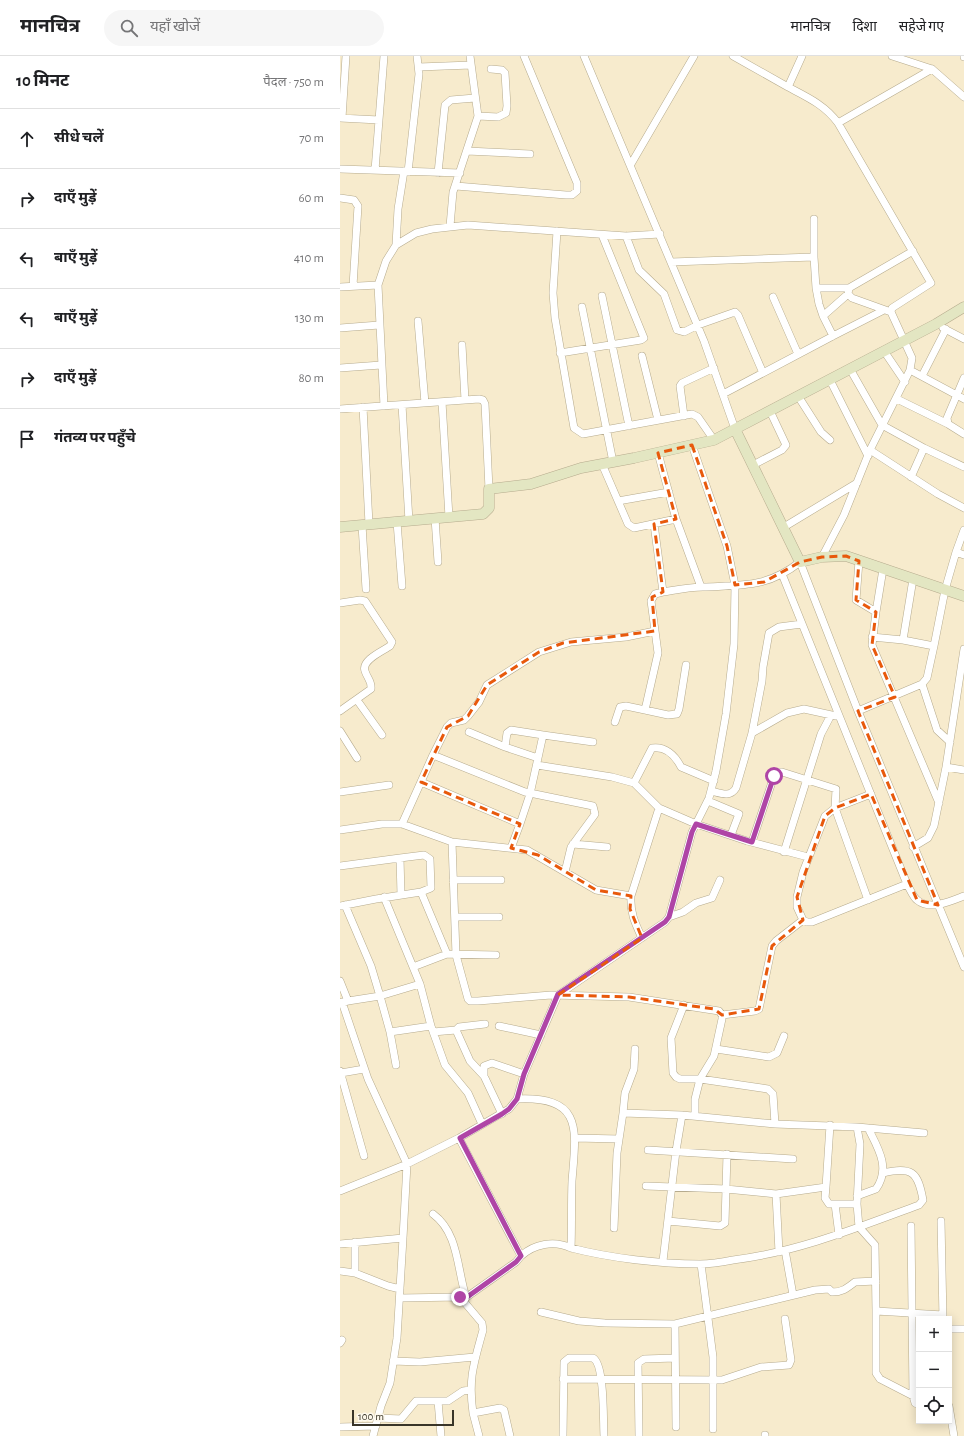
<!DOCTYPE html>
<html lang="hi">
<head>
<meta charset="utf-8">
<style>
  body { margin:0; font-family:"Alegreya Sans","Noto Sans Devanagari",sans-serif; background:#f6f6f6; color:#202124 }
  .controls { position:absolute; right:12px; bottom:12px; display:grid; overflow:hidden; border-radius:0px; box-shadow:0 2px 10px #0003 }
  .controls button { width:36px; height:36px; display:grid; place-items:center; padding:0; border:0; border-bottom:1px solid #e0e0e0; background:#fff; color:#202124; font:20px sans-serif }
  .scale { position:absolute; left:12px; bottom:10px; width:102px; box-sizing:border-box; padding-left:4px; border:2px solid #393529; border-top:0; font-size:11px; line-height:14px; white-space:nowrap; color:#393529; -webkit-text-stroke:3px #fef9ed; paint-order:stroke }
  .stop { position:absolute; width:12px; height:12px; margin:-9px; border:3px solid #af45a6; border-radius:50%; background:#fff }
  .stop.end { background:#af45a6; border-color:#fff; box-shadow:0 1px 4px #0008 }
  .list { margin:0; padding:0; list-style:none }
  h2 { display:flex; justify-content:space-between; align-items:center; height:52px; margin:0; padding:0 16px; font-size:17px }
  h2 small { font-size:13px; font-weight:400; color:#757577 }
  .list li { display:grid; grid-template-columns:26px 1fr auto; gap:12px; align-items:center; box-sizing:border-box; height:60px; padding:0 16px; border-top:1px solid #e0e0e0 }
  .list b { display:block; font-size:15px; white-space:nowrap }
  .list em { font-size:13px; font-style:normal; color:#757577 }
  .icon { flex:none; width:22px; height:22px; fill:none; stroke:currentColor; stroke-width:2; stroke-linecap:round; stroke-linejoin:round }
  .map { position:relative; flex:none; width:624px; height:1380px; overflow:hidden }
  header { display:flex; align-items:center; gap:24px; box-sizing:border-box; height:56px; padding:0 20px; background:#fff; border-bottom:1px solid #e0e0e0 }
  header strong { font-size:19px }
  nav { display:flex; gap:22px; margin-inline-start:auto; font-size:14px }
  .search { width:280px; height:36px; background:#f6f6f6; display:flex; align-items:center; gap:10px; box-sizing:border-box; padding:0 14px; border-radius:22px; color:#757577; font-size:15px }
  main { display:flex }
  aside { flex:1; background:#fff }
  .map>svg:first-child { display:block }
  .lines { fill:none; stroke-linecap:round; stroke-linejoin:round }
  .street-casing { stroke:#b6ab8e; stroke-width:8 }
  .secondary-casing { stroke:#b6ab8e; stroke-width:11 }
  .street { stroke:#fff; stroke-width:7 }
  .secondary { stroke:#e3e6c2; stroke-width:10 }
  .route { stroke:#af45a6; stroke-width:5 }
  .marked { fill:none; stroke:#e8590c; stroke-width:3; stroke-dasharray:8 5; stroke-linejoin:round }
</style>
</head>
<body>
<header>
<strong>मानचित्र</strong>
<div class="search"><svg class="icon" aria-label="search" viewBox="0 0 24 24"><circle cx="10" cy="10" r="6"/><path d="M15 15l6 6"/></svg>यहाँ खोजें</div>
<nav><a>मानचित्र</a><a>दिशा</a><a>सहेजे गए</a></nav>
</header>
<main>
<aside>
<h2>10 मिनट<small>पैदल · 750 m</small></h2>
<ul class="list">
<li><svg class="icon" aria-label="ahead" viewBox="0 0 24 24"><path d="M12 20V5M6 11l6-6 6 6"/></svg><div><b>सीधे चलें</b></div><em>70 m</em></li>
<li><svg class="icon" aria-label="right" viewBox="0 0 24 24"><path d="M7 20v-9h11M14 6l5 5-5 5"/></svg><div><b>दाएँ मुड़ें</b></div><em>60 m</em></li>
<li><svg class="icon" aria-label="left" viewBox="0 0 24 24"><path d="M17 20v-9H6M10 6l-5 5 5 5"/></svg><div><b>बाएँ मुड़ें</b></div><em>410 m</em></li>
<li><svg class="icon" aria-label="left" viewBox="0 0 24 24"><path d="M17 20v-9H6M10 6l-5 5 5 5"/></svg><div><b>बाएँ मुड़ें</b></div><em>130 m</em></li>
<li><svg class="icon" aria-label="right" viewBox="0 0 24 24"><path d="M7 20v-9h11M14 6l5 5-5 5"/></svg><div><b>दाएँ मुड़ें</b></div><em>80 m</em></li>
<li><svg class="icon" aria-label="arrive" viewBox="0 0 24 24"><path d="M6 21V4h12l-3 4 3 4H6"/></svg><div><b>गंतव्य पर पहुँचे</b></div></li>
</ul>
</aside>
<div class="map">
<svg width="624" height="1380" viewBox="0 0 624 1380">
  <rect width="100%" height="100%" fill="#f7ebcd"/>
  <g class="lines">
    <defs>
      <path id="street" d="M 244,0 L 364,285 L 395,373
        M 393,0 L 448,31
        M 462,0 L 448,31 C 467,41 485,49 498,67
        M 552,0 L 592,13 L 624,41
        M 624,0 L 624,1
        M 79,11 L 131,9
        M 138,60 L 158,61 L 166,57 L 167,50 L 165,17 L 162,14 L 151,13
        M 0,62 L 39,64 L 35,114
        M 2,62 L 6,0
        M 39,64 L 44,0
        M 127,95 L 190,98
        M 291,108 L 354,0
        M 0,113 L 120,117
        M 68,116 L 79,18 L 77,0
        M 98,117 L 105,49 L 111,44 L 135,42
        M 116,130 L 226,139 L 232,139 L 237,135 L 237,127 L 184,0
        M 0,142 L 14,144 L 18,150 L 13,230
        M 474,163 L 474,201
        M 110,170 L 113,136 L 138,60 L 130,0
        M 217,175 L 213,237 L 215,262 L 234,372 L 243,378 L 352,358 L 358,361 L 374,384
        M 286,180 L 299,214 L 324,238 L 337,274 L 344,276 L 358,269 L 395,256 L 398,259 L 423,317
        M 56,189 L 58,153 L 64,115
        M 331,206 L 474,201 L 476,232 L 509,232
        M 38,229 L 46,205 L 56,189 L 76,177 L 92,173 L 128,169 L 286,180 L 320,178
        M 0,231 L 38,229 L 44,350
        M 476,232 L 479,248 L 483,260
        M 508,238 L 483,260 L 493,280 L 544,254
        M 262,240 L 289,370
        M 433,241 L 458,298
        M 242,251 L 273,406
        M 551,256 L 512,242 L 508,238 L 509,232 L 573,195
        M 78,265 L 85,347
        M 0,272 L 39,269
        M 603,272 L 624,283
        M 122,289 L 125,344
        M 544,295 L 565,326
        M 220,297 L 301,284 L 304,282 L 262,179
        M 302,300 L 318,364
        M 0,312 L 41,309
        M 510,313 L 542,369 L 584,392
        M 570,314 L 572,302 L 551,256 L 552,252 L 591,227 L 498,67 L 592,13
        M 582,320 L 606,273
        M 624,322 L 607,362 L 608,368 L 624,378
        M 490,324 L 528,400
        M 383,338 L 493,280
        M 458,340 L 481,376 L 490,384
        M 557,343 L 608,368
        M 102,346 L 109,461
        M 62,349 L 69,465
        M 23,351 L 29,468
        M 0,353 L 139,343 L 143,344 L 145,348 L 149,433
        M 344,360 L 340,330 L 342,327 L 374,312
        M 530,394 L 570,314 L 624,343
        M 262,408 L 288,468 L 294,472 L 336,463 L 318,397
        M 413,409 L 442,394 L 446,389 L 430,355
        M 571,421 L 584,392 L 624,411
        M 278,445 L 329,436
        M 95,462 L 98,506
        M 336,463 L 361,531
        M 57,466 L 62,530
        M 22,469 L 26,533
        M 444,471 L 517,427
        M 616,496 L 624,474
        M 482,501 L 504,459 L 530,394 L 598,438 L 624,452
        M 519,505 L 516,544 L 536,556 L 532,589 L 599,747
        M 442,518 L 567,828 C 570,833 573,841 577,844 C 590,855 611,845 624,840
        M 323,536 C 336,534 350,531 363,531 C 402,529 427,532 460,506 L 518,655 L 624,911
        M 0,547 L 20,544 L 25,545 L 52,586 L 50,590 C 43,595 21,604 25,615 C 27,622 32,625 31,633 L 0,655
        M 536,556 L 543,513
        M 532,581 L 563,584 L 573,523
        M 594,590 L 605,534 L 616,496 L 624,499
        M 582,628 L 597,674 L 610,686
        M 17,644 L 42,679
        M 305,654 L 328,659 L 337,658 L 339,653 L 346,609
        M 518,655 L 582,628 L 587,622 L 594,590 L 563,584
        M 275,666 L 280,651 L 286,650 L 305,654 L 318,597 L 311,545 L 315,538 L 323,536 L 314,468
        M 0,675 L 17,702
        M 129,676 L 165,691 L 198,702 L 190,738 L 180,768
        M 412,677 L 447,657 L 464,653 L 496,660
        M 203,679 L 253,686
        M 165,691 L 167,677 L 171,674 L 203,679 L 198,702
        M 197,709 L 272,721 L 294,727 L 319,752 L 356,768 L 407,785 L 468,801
        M 606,711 L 624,593
        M 81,726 L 180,768 L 171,792
        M 294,727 L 312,692 C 325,690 335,699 341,711 L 374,725
        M 371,735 C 380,737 390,742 396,732 L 412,677 L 422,625 L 423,611 L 429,577 L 439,571 L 462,568
        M 0,736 L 49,729
        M 368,745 L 399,758 L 391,779
        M 62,768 L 93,699
        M 0,774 L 42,768 L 62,768 L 112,786 L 187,794 L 256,834 L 291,840 L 319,752
        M 112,786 L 116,899 L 128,943 L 130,945 L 138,945 L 211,939 L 289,941 L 379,955 L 382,959 L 382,963 L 374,1000 L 360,1023 L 355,1043 L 355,1060
        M 412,786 L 434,720 L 437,716 L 442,716 L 496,733 L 495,752 L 485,760 L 463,816 L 457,841 L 457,851 L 463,864 L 467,866 L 472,866 L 567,828
        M 233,788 L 267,791
        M 573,791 L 588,782 L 594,770 L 606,711 L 624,714
        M 444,796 L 481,678 L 491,659
        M 60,802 L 84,799 L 90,803 L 91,832 L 81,836
        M 0,810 L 60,802 L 61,839
        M 225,816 L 231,791 L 253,761 L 255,758 L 253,750 L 185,736 L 93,699 L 107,671 L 111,667 L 124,664 L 128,660 L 139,646 L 147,629 L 199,596 L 231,586 L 286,581 L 315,575
        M 113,824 L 161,824
        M 291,840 C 290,857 295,867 302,882
        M 44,841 L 73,911
        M 528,844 L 495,752 L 531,738
        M 5,849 L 31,910 L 40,940 L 8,945
        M 0,850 L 36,843 L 81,836 L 107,898 L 156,899
        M 115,861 L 159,861
        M 329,861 L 343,856 L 356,847 L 372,842 L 380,824
        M 0,925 L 8,945 L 4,946
        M 80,928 L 91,970 L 105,1009 L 128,1037 L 142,1068
        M 344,949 L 331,982 L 333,1017 L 336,1021 L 340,1023 L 360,1023 L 428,1033 L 433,1038 L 435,1068
        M 382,959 L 415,955 L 419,953 L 432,890 L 436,885 L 463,864
        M 91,970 L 50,976 L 40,940 L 80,928 L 73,911 L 107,898
        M 159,970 L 201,979
        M 116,974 L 119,971 L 145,968
        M 50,976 L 56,1009
        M 93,976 L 116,974 L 130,1005 L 144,1020
        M 376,993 L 429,1001 L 437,997 L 444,980
        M 0,1015 L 24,1100
        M 1,1017 L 24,1013
        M 177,1043 C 244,1040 236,1074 232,1125 C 231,1147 232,1170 231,1192 C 270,1202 320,1208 360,1208 C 371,1208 383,1206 393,1204 C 458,1196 519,1171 579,1149 L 583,1144 C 578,1116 572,1110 543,1117
        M 283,1057 L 285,1037 L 294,1013 L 295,993
        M 162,1058 L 144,1020 L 144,1010 L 152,1007 L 184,1018
        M 517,1071 L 528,1072 C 538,1092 551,1112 536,1133 L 517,1140
        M 528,1072 L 584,1077
        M 119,1082 L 181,1200 C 194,1188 214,1184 231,1192
        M 235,1082 L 279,1083
        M 308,1094 L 453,1103
        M 306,1130 L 386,1133 L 436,1138 L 486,1131 L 485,1142 L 489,1148 L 517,1148
        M 486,1131 L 490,1069
        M 0,1135 L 67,1108 L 119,1082 L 169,1053 L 177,1043 L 184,1018 L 218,939 L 325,866 L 329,861 L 352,776 L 369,742 L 376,715 L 386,658 L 394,588 L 395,529 L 387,490 L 352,389
        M 436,1138 L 439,1196
        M 495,1148 L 499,1179
        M 93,1158 C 119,1177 117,1214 126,1241
        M 328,1165 L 380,1170 L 385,1167 L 387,1098
        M 601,1165 L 603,1263
        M 571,1170 L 573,1340 L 575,1347 L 579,1349
        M 274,1172 L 277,1097 L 283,1057 L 342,1059 L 435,1068 L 517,1071 L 520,1088 L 517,1148 L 519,1171 L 535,1189 L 536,1255 L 603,1259
        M 15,1186 L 15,1217 L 48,1230 L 60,1233
        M 0,1188 L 63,1182 L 67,1108 L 28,1023 L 2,946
        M 445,1194 L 453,1239
        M 323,1205 L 336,1095 L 342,1059
        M 361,1208 L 373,1301 L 373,1373
        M 0,1215 L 15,1217
        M 60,1242 L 120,1241 L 142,1267 L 143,1274 C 134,1307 128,1322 133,1357
        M 124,1243 L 176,1206 L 181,1200
        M 536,1255 L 536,1317 L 540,1323 L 573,1340
        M 201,1256 L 239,1265 L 265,1267 L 335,1268 L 475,1234 L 489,1233 L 492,1236 C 503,1236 507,1232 515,1226 L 536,1225
        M 335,1268 L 336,1371
        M 609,1273 L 624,1273
        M 0,1287 L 2,1284
        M 53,1305 L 80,1306 L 135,1301
        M 223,1323 L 382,1324 L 421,1311 L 449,1309 L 451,1304 L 445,1263
        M 98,1345 L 101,1380
        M 609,1350 L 614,1380
        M 38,1362 L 61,1363 L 76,1345 L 108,1345 L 123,1335 L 130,1334
        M 0,1371 L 36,1370
        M 425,1379 L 425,1380
        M 33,1380 L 41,1350 L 50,1327 L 57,1282 L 63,1182
        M 139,1380 L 133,1357 L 160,1352 L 164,1354 L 170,1380
        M 223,1380 L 224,1306 L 229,1302 L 253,1302 C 265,1308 263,1366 264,1380
        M 299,1380 L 298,1307 L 304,1303 L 335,1302"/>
      <path id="secondary" d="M 624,251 L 596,268 L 395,373 L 460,506 L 482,501 L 506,500 L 624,540
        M 0,471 L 143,458 L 149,452 L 149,433 L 191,428 L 241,412 L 294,402 L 374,384 L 395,373"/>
    </defs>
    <use href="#street" class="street-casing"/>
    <use href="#secondary" class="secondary-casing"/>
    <use href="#street" class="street"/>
    <use href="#secondary" class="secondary"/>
  </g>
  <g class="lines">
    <path class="route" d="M 120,1241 L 123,1244 L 176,1206 L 181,1200 L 120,1082 L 162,1058 L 169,1053 L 177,1043 L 184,1018 L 218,938 L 325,866 L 329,861 L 352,776 L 356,768 L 412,786 L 434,720"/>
  </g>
  <path class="marked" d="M 352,389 L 387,490 L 395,529 L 424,526 L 460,506 L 482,501 L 506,500 L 519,505 L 516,544 L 536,556 L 532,589 L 555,641 L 518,655 L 598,849 L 577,844 L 531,738 L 495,752 L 485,760 L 457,841 L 463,864 L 432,890 L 419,953 L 382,959 L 374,953 L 289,941 L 218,939 L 302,882 L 290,853 L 291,840 L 256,834 L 198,799 L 171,792 L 180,768 L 81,726 L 107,671 L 128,660 L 147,629 L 199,596 L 223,587 L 315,575 L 312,541 L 323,536 L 314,468 L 336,463 L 318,397 Z"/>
</svg>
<div class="controls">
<button>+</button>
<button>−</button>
<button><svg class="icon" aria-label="locate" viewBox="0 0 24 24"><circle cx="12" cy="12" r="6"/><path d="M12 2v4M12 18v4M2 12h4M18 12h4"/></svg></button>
</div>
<div class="scale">100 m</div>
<div class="stop" style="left:434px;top:720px"></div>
<div class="stop end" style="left:120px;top:1241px"></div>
</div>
</main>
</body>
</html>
